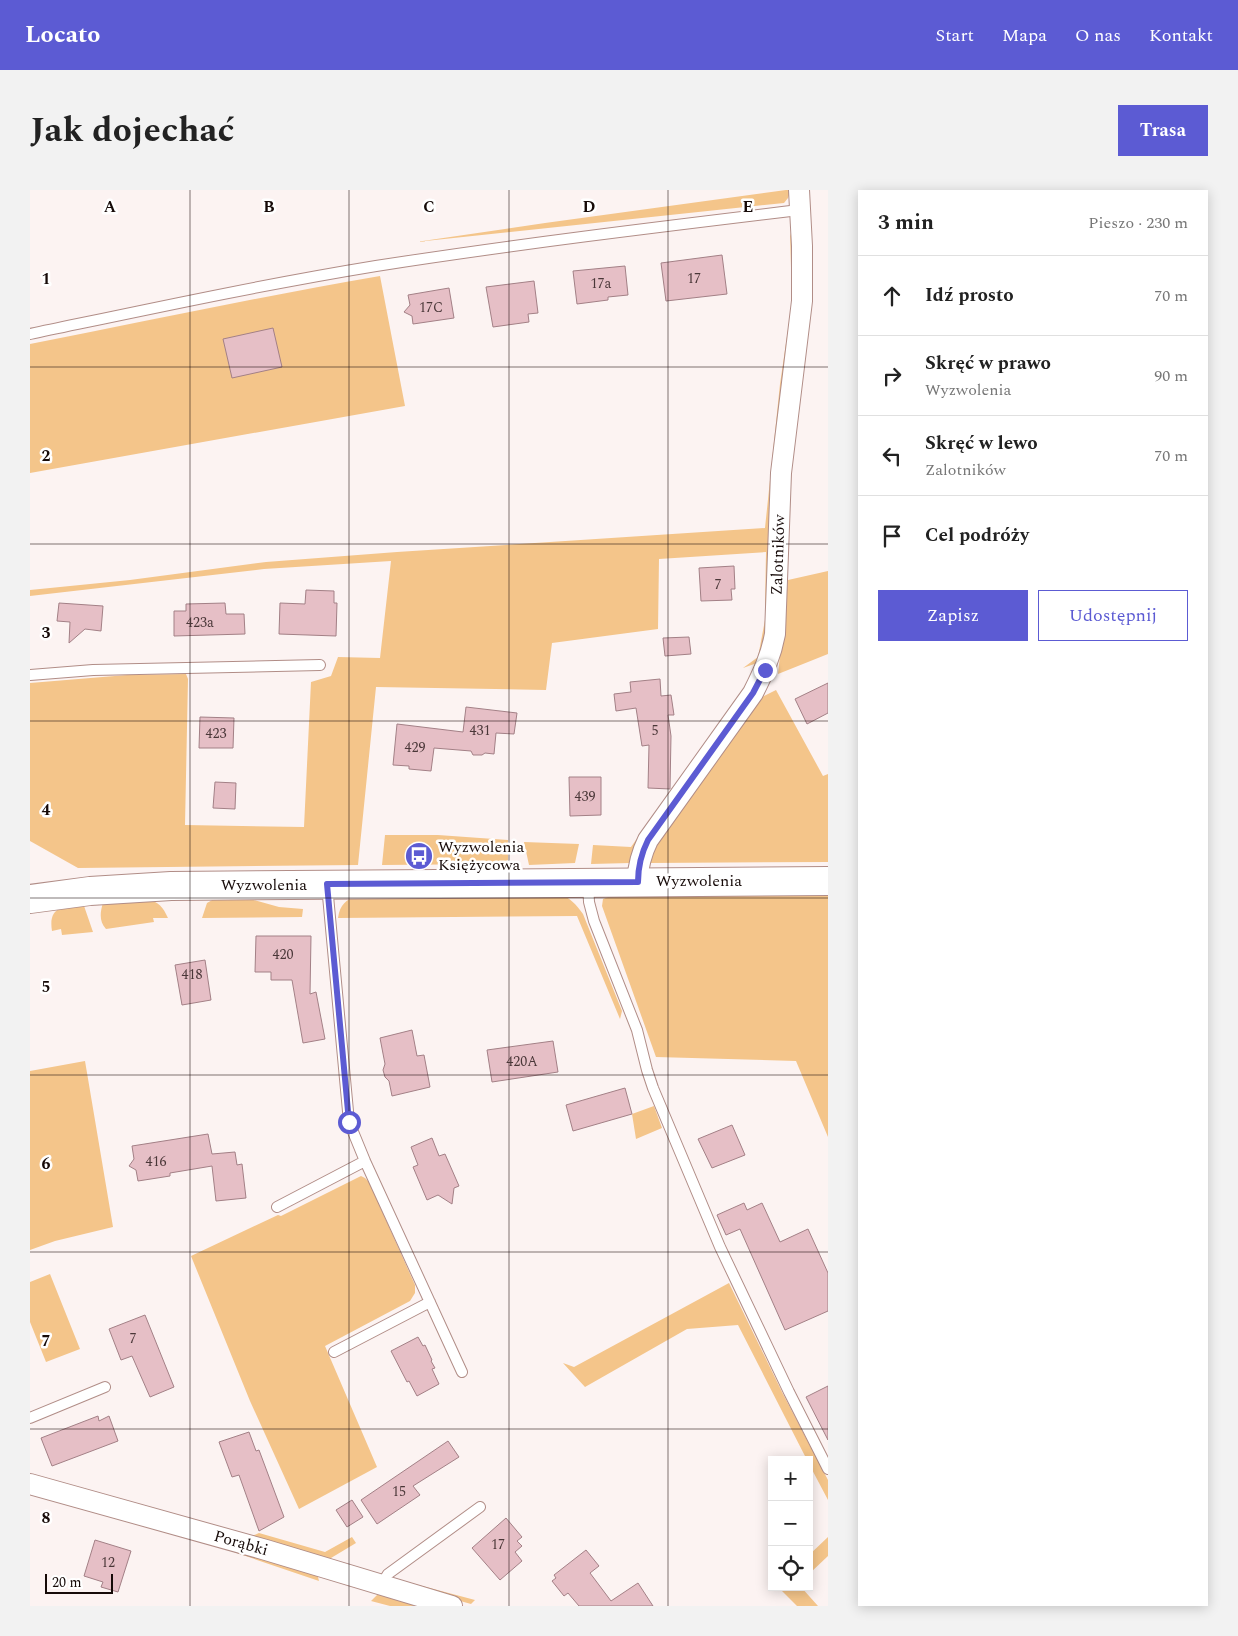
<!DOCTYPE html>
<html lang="pl">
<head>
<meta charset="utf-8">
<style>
  body { margin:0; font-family:Spectral,serif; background:#f2f2f2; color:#222 }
  .controls { position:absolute; right:15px; bottom:15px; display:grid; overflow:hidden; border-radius:0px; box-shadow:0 2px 12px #0003 }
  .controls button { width:45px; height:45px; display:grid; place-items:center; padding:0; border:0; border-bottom:1px solid #e0e0e0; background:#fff; color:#222; font:25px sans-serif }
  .scale { position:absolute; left:15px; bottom:12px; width:68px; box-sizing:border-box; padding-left:5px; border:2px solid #160a08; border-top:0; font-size:14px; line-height:18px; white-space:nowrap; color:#160a08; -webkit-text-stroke:4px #fff; paint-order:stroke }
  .stop { position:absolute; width:15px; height:15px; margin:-11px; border:4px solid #5c5bd3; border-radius:50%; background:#fff }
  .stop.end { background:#5c5bd3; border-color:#fff; box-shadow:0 1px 5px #0008 }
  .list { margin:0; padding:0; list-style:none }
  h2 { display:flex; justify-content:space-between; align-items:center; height:65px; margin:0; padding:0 20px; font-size:21px }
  h2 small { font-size:16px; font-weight:400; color:#767676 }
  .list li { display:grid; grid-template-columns:32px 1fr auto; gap:15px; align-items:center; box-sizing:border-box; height:80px; padding:0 20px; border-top:1px solid #e0e0e0 }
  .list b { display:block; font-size:19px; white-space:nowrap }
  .list p { margin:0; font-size:16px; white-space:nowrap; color:#767676 }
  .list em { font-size:16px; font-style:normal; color:#767676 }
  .actions { display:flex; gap:10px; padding:15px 20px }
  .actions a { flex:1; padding:11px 0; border:1px solid #5c5bd3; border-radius:0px; text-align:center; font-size:18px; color:#5c5bd3 }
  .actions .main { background:#5c5bd3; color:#fff }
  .icon { flex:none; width:28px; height:28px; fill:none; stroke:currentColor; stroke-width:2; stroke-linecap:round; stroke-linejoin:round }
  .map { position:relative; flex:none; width:798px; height:1416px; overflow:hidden; border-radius:0px }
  header { display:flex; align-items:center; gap:30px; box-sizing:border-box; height:70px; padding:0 25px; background:#5c5bd3; color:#fff }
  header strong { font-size:24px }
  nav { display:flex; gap:28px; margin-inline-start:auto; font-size:18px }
  .intro { display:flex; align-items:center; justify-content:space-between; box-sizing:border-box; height:120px; padding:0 30px }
  h1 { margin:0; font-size:35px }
  .button { padding:12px 22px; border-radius:0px; background:#5c5bd3; color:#fff; font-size:18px; font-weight:700 }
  main { display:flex; gap:30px; padding:0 30px }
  aside { flex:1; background:#fff; border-radius:0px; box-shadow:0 2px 12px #0003 }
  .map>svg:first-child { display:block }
  .green { fill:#f4c58a }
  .building { fill:#e6bfc6; stroke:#a38086 }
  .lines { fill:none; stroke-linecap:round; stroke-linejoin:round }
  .lane-casing { stroke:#b18d87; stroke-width:12 }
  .street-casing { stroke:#b18d87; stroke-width:22 }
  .secondary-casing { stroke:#b18d87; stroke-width:30 }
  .lane { stroke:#fff; stroke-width:10 }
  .street { stroke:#fff; stroke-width:20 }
  .secondary { stroke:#fff; stroke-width:28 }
  .route { stroke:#5c5bd3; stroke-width:6 }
  .grid { fill:none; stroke:#160a08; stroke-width:1; stroke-opacity:0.55 }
  .labels { text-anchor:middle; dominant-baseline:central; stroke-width:5; stroke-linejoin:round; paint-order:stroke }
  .number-label { font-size:14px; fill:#4a3738 }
  .street-label { font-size:16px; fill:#160a08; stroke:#fff }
  .poi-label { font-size:16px; fill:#160a08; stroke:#fff; text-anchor:start }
  .grid-label { font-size:16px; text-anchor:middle; font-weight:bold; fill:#160a08; stroke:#fff; stroke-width:5; stroke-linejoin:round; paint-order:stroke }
</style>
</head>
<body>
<header>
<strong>Locato</strong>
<nav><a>Start</a><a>Mapa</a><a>O nas</a><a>Kontakt</a></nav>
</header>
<div class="intro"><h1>Jak dojechać</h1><a class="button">Trasa</a></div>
<main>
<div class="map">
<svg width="798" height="1416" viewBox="0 0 798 1416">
  <rect width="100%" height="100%" fill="#fcf3f2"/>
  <path class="green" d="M 756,0 L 761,0 L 758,8 L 754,13 L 386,52 L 515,33 Z
    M 760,43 L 764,56 L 766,87 L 741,415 L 735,417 L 736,362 L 629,369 L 628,439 L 522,453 L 516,500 L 346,497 L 328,675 L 48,678 L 0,651 L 0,493 L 97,485 L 156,484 L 158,489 L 155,635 L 274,637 L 281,492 L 301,486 L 308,467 L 350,468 L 361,371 L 234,379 L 0,406 L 0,400 L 100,390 L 236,372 L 367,362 L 735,338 L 750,194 L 762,112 Z
    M 350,86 L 375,216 L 0,283 L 0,154 C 117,131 233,106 350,86 Z
    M 798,381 L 798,464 L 748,484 L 758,390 Z
    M 735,430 L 738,432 L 738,435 L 727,473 L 713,478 L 728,467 Z
    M 746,500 L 793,586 L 798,584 L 798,672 L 619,673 L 621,661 L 728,509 Z
    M 633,612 L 600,673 L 561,674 L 563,655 L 601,657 Z
    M 355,645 L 408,645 L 478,650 L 478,670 L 473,674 L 352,675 Z
    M 494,652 L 549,654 L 545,673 L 499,675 Z
    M 798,702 L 798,947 L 766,871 L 626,867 L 572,716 L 573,709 L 581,706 Z
    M 529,703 C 540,708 546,714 553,724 L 592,821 L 590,829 L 547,726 L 308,728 C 310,714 316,710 328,705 Z
    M 117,709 C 129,712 133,717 138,728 L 123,728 L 124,732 L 76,739 C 69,732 70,722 73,713 Z
    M 184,709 L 220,709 L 249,717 L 273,719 L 272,727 L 172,728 L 177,713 Z
    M 53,713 L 63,742 L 32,745 L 31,739 L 22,741 C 18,717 33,716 53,713 Z
    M 55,871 L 83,1037 L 25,1051 L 0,1060 L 0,881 Z
    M 624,916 L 632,938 L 606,949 L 602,924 Z
    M 331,986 L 335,988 L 339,992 L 385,1095 L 385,1103 L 380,1111 L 295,1156 L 347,1277 L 269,1319 L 220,1211 L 161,1066 L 248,1025 L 251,1026 Z
    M 20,1084 L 50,1159 L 16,1172 L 0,1132 L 0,1092 Z
    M 699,1093 L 753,1204 L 798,1290 L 798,1310 L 779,1274 L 779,1270 L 777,1270 L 708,1135 L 657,1139 L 555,1197 L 533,1173 L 544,1177 Z
    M 229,1343 L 295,1362 L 322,1347 L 326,1353 L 301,1368 L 290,1370 L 222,1346 Z
    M 798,1347 L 798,1366 L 779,1384 L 779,1365 Z
    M 180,1354 L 287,1383 L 289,1391 Z
    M 366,1389 L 445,1410 L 441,1414 L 362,1392 Z
    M 748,1397 L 771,1397 L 788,1416 L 767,1416 Z
    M 350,1402 L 383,1412 L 383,1416 L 360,1416 L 341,1411 Z"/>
  <path class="building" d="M 692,65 L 697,104 L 636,111 L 631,73 Z
    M 595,76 L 598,105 L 578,107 L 578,110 L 547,114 L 543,81 Z
    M 504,91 L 508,123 L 498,124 L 499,132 L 463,137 L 456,97 Z
    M 419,98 L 424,128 L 383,134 L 382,126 L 374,122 L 380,115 L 378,105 Z
    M 243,138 L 252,177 L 202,188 L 193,149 Z
    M 704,376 L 705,399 L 701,399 L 702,410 L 671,411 L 669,378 Z
    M 276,400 L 304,401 L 304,413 L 307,413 L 306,446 L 249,444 L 250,413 L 275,414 Z
    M 29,413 L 73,416 L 71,441 L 55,439 L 39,453 L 40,432 L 27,431 Z
    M 195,413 L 196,424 L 214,424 L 215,444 L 144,446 L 144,421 L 156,421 L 156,414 Z
    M 659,447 L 661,464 L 635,466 L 633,448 Z
    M 630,489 L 631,506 L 641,505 L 644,525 L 638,525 L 641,546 L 640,599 L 618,598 L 619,555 L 612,556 L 606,518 L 586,521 L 584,504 L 601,502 L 600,492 Z
    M 798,493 L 798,523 L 777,534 L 765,509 Z
    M 436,517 L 487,523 L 484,544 L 466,543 L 464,564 L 455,563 L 452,565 L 443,565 L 441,561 L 404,558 L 401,581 L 379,579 L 379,576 L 363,575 L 367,534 L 433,542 Z
    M 170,527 L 204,528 L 203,558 L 169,558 Z
    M 539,587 L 571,587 L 571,625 L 540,626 Z
    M 185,592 L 206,593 L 205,619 L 183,618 Z
    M 226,746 L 281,746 L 280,804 L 286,802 L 295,849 L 273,853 L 262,790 L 241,790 L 241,782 L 225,782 Z
    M 175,770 L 181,810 L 152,815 L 145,775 Z
    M 382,840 L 387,866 L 394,865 L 400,897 L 362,906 L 359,891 L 355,887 L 353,880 L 355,874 L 350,848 Z
    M 523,851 L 528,882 L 462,892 L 457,860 Z
    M 595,898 L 602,924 L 543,941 L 536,915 Z
    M 702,935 L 715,965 L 682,978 L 668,949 Z
    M 178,944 L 182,964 L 205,962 L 207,975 L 212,974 L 216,1008 L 186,1011 L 182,976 L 140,983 L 140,986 L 108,991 L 106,980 L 99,976 L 104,969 L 102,956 Z
    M 402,948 L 409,966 L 415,964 L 429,996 L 424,998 L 422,1014 L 408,1005 L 397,1010 L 383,977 L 388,975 L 381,957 Z
    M 714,1013 L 717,1020 L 732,1013 L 750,1052 L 778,1039 L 798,1083 L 798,1121 L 755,1140 L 710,1039 L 696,1045 L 687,1025 Z
    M 115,1125 L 144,1197 L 120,1207 L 102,1166 L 91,1170 L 79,1139 Z
    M 388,1147 L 393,1156 L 395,1155 L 402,1170 L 401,1171 L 405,1178 L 402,1179 L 409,1194 L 387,1206 L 379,1191 L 377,1192 L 361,1161 Z
    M 798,1196 L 798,1250 L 776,1207 Z
    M 68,1226 L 69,1231 L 79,1226 L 88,1251 L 22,1276 L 11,1248 Z
    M 219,1242 L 226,1261 L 229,1260 L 254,1327 L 229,1341 L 209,1285 L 202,1287 L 189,1252 Z
    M 418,1251 L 429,1267 L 383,1296 L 390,1305 L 347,1334 L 331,1310 Z
    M 322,1310 L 333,1327 L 317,1337 L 306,1320 Z
    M 476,1328 L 492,1347 L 487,1351 L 492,1356 L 485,1362 L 492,1371 L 470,1390 L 442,1358 Z
    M 65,1350 L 101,1361 L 88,1402 L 71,1397 L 73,1392 L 54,1386 Z
    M 556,1360 L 569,1376 L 560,1383 L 581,1411 L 608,1393 L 623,1416 L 549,1416 L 538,1403 L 534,1406 L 522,1391 L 526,1388 L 524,1385 Z"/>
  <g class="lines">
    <defs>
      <path id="lane" d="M 0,144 C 115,120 230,95 346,76 C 487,54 628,37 769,20
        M 0,485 L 63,480 L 290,475
        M 558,693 L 559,712 L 564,731 L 607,840 L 617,880 L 623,898 L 690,1057 L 759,1202 L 798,1279
        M 297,695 L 319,932 L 335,971 L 432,1182
        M 247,1017 L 335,971
        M 304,1162 L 400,1112
        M 0,1228 L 75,1197
        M 351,1395 L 358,1384 L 450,1317"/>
      <path id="street" d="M 607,692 C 608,677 611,664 618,650 L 723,503 C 733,483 741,466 745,444 L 751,283 L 772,111 L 772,56 L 769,0
        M 0,1294 L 236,1360 L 422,1416"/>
      <path id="secondary" d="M 0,709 L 60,701 L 141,696 L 798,691"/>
    </defs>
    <use href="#lane" class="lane-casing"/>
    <use href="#street" class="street-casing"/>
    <use href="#secondary" class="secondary-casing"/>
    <use href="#lane" class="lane"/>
    <use href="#street" class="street"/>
    <use href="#secondary" class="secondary"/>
  </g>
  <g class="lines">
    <path class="route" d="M 319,932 L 297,694 L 608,692 C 608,677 611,664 618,650 L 723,503 L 735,480"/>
  </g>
  <path class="grid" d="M 160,0 L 160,1416M 319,0 L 319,1416M 479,0 L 479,1416M 638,0 L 638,1416M 0,177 L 798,177M 0,354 L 798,354M 0,531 L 798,531M 0,708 L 798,708M 0,885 L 798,885M 0,1062 L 798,1062M 0,1239 L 798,1239"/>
  <defs>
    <symbol id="bus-disc" viewBox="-11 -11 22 22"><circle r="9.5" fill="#5c5bd3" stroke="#fff"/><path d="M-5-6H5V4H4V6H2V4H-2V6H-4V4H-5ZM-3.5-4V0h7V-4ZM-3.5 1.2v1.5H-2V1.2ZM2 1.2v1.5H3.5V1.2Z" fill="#fff"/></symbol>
  </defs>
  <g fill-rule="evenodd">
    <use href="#bus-disc" x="373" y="650" width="32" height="32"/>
  </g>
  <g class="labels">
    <g class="number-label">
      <text x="664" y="88">17</text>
      <text x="571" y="93">17a</text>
      <text x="401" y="117">17C</text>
      <text x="688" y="394">7</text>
      <text x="170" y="432">423a</text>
      <text x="450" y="540">431</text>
      <text x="625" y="540">5</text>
      <text x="186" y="543">423</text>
      <text x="385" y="557">429</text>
      <text x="555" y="606">439</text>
      <text x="253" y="764">420</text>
      <text x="162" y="784">418</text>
      <text x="492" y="871">420A</text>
      <text x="126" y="971">416</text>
      <text x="103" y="1148">7</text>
      <text x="369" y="1301">15</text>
      <text x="468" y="1354">17</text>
      <text x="78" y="1372">12</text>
    </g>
    <g class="street-label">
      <text transform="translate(748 365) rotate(-88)">Zalotników</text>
      <text x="669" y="691">Wyzwolenia</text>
      <text x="234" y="695">Wyzwolenia</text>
      <text transform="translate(211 1353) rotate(16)">Porąbki</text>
    </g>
    <g class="poi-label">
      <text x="408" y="657">Wyzwolenia<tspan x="408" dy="18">Księżycowa</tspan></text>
    </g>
  </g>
  <g class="grid-label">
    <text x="80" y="22">A</text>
    <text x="239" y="22">B</text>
    <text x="399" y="22">C</text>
    <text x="559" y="22">D</text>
    <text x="718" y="22">E</text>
    <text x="16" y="94">1</text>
    <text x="16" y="271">2</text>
    <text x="16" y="448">3</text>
    <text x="16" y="625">4</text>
    <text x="16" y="802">5</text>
    <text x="16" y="979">6</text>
    <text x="16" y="1156">7</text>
    <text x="16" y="1333">8</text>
  </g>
</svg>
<div class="controls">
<button>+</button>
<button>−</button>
<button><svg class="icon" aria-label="locate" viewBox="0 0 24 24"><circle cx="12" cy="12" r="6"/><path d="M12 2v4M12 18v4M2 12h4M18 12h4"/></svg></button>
</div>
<div class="scale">20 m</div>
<div class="stop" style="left:319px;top:932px"></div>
<div class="stop end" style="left:735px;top:480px"></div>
</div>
<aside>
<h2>3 min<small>Pieszo · 230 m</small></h2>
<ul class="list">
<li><svg class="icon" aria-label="ahead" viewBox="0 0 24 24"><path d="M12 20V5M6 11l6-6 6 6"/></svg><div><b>Idź prosto</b></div><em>70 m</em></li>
<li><svg class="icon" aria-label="right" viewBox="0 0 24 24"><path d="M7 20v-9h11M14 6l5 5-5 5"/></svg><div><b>Skręć w prawo</b><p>Wyzwolenia</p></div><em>90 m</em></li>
<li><svg class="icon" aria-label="left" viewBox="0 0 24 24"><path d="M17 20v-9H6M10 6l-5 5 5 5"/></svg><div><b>Skręć w lewo</b><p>Zalotników</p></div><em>70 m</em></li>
<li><svg class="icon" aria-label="arrive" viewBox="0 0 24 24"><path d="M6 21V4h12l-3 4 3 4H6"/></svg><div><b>Cel podróży</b></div></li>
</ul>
<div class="actions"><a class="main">Zapisz</a><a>Udostępnij</a></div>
</aside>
</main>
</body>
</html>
